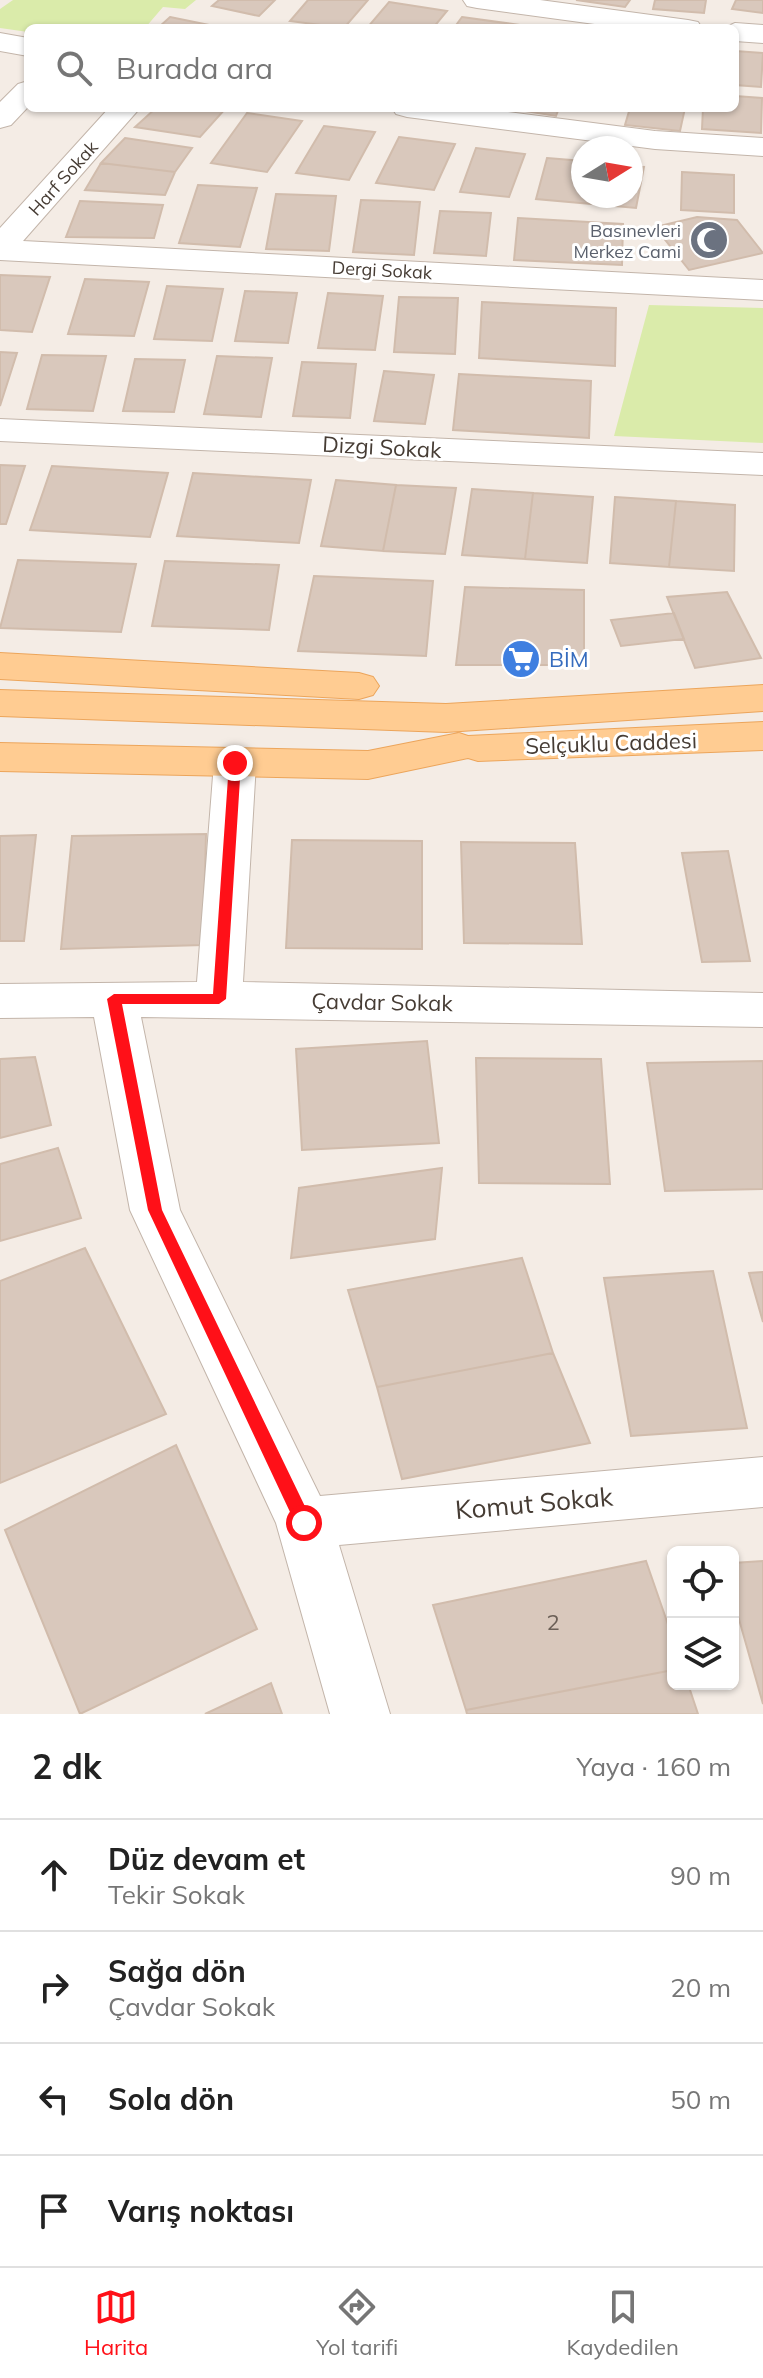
<!DOCTYPE html>
<html lang="tr">
<head>
<meta charset="utf-8">
<style>
  body { margin:0; font-family:Mulish,sans-serif; background:#f2f2f2; color:#222 }
  .controls { position:absolute; right:24px; bottom:24px; display:grid; overflow:hidden; border-radius:12px; box-shadow:0 2px 6px #0004 }
  .controls button { width:72px; height:72px; display:grid; place-items:center; padding:0; border:0; border-bottom:2px solid #e0e0e0; background:#fff; color:#222; font:40px sans-serif }
  .compass { position:absolute; left:571px; top:136px; width:72px; height:72px; border-radius:50%; background:#fff; box-shadow:0 2px 6px #0004; rotate:79deg }
  .stop { position:absolute; width:24px; height:24px; margin:-18px; border:6px solid #ff1018; border-radius:50%; background:#fff }
  .stop.end { background:#ff1018; border-color:#fff; box-shadow:0 2px 8px #0008 }
  .list { margin:0; padding:0; list-style:none }
  h2 { display:flex; justify-content:space-between; align-items:center; height:104px; margin:0; padding:0 32px; font-size:34px }
  h2 small { font-size:26px; font-weight:400; color:#767676 }
  .list li { display:grid; grid-template-columns:52px 1fr auto; gap:24px; align-items:center; box-sizing:border-box; height:112px; padding:0 32px; border-top:2px solid #e0e0e0 }
  .list b { display:block; font-size:30px; white-space:nowrap }
  .list p { margin:0; font-size:26px; white-space:nowrap; color:#767676 }
  .list em { font-size:26px; font-style:normal; color:#767676 }
  .icon { flex:none; width:44px; height:44px; fill:none; stroke:currentColor; stroke-width:2; stroke-linecap:round; stroke-linejoin:round }
  .map { position:relative; flex:none; width:763px; height:1714px; overflow:hidden }
  .search { position:absolute; background:#fff; box-shadow:0 2px 6px #0004; left:24px; right:24px; top:24px; height:88px; display:flex; align-items:center; gap:20px; box-sizing:border-box; padding:0 28px; border-radius:12px; color:#767676; font-size:30px }
  .sheet { height:552px; background:#fff }
  nav { display:flex; justify-content:space-around; align-items:center; box-sizing:border-box; height:112px; border-top:2px solid #e0e0e0; background:#fff; font-size:22px; color:#767676 }
  nav a { display:grid; justify-items:center; gap:4px }
  nav .on { color:#ff1018 }
  .map>svg:first-child { display:block }
  .green { fill:#daebaa }
  .building { fill:#d9c8bc; stroke:#d1bcac; stroke-width:2 }
  .lines { fill:none; stroke-linecap:round; stroke-linejoin:round }
  .minor-casing { stroke:#c3b5aa; stroke-width:2 }
  .major-casing { stroke:#eca55b; stroke-width:2 }
  .minor { fill:#fff; fill-rule:evenodd }
  .major { fill:#ffcc92; fill-rule:evenodd }
  .route { fill:#ff1018 }
  .labels { text-anchor:middle; dominant-baseline:central; stroke-width:6; stroke-linejoin:round; paint-order:stroke }
  .far-street-label { font-size:18px; fill:#463c34; stroke:#fff }
  .far-worship-label { font-size:18px; fill:#5b616d; stroke:#fff; text-anchor:end }
  .street-label { font-size:22px; fill:#463c34; stroke:#fff }
  .shop-label { font-size:22px; fill:#366cbe; stroke:#fff; text-anchor:start }
  .near-number-label { font-size:22px; fill:#6b5f56 }
  .near-street-label { font-size:26px; fill:#463c34; stroke:#fff }
</style>
</head>
<body>
<div class="map">
<svg width="763" height="1714" viewBox="0 0 763 1714">
  <rect width="100%" height="100%" fill="#f4ece5"/>
  <path class="green" d="M 13,0 L 196,0 L 185,9 L 163,7 L 145,28 L 28,28 L 28,32 L 0,28 L 0,9 Z
    M 649,305 L 763,308 L 763,443 L 614,436 Z"/>
  <path class="building" d="M 219,0 L 275,0 L 259,16 L 212,6 Z
    M 308,0 L 368,0 L 344,28 L 290,21 Z
    M 576,0 L 630,0 L 625,7 Z
    M 655,0 L 706,0 L 704,13 L 653,9 Z
    M 736,0 L 763,0 L 763,13 L 732,9 Z
    M 389,2 L 447,11 L 433,28 L 367,28 Z
    M 170,17 L 214,26 L 158,28 Z
    M 462,17 L 520,25 L 518,28 L 454,28 Z
    M 735,51 L 763,53 L 761,87 L 735,85 Z
    M 735,96 L 762,98 L 761,133 L 702,129 L 703,108 L 735,108 Z
    M 156,108 L 226,108 L 200,137 L 135,127 Z
    M 507,108 L 559,108 L 556,116 Z
    M 630,108 L 685,108 L 680,131 L 625,125 Z
    M 247,113 L 302,121 L 267,172 L 211,163 Z
    M 324,126 L 375,132 L 349,180 L 296,173 Z
    M 399,137 L 455,144 L 434,190 L 376,183 Z
    M 125,138 L 192,148 L 175,172 L 101,163 Z
    M 476,148 L 525,154 L 509,197 L 460,192 Z
    M 547,158 L 583,161 L 583,196 L 631,196 L 631,166 L 644,167 L 636,208 L 536,199 Z
    M 101,163 L 175,172 L 165,195 L 85,190 Z
    M 682,172 L 734,175 L 734,213 L 681,210 Z
    M 198,185 L 257,188 L 240,247 L 179,243 Z
    M 276,194 L 336,196 L 329,251 L 266,249 Z
    M 361,200 L 420,202 L 414,255 L 353,252 Z
    M 80,201 L 163,205 L 154,238 L 66,237 Z
    M 440,211 L 491,213 L 486,256 L 434,253 Z
    M 697,217 L 737,220 L 763,253 L 689,270 L 655,227 Z
    M 518,218 L 623,224 L 622,265 L 514,260 Z
    M 0,275 L 50,277 L 32,332 L 0,330 Z
    M 85,279 L 149,282 L 134,336 L 68,334 Z
    M 167,286 L 223,289 L 212,341 L 154,339 Z
    M 245,291 L 297,293 L 288,343 L 235,341 Z
    M 328,293 L 383,296 L 375,350 L 318,348 Z
    M 399,297 L 458,298 L 455,354 L 394,352 Z
    M 482,302 L 616,308 L 615,366 L 479,358 Z
    M 0,352 L 17,353 L 0,406 Z
    M 42,355 L 106,356 L 93,411 L 27,409 Z
    M 217,356 L 272,358 L 261,417 L 204,414 Z
    M 135,359 L 185,360 L 174,412 L 123,411 Z
    M 302,362 L 356,364 L 350,418 L 293,416 Z
    M 384,371 L 434,375 L 425,424 L 374,421 Z
    M 459,374 L 591,381 L 589,438 L 453,430 Z
    M 0,465 L 25,466 L 6,524 L 0,524 Z
    M 52,466 L 168,473 L 150,537 L 30,530 Z
    M 193,473 L 311,480 L 299,543 L 177,536 Z
    M 336,480 L 396,485 L 383,551 L 321,546 Z
    M 396,485 L 456,488 L 445,554 L 383,551 Z
    M 472,489 L 533,493 L 525,559 L 462,555 Z
    M 533,493 L 593,497 L 587,563 L 525,559 Z
    M 615,497 L 676,501 L 669,567 L 610,563 Z
    M 676,501 L 735,505 L 734,571 L 669,567 Z
    M 18,560 L 136,564 L 121,632 L 0,628 Z
    M 165,561 L 279,565 L 269,630 L 152,626 Z
    M 314,576 L 433,581 L 426,656 L 298,651 Z
    M 465,587 L 584,590 L 584,665 L 456,665 Z
    M 727,592 L 761,658 L 695,668 L 667,597 Z
    M 674,613 L 684,639 L 621,646 L 611,620 Z
    M 206,834 L 203,945 L 61,949 L 72,836 Z
    M 36,835 L 24,941 L 0,941 L 0,836 Z
    M 292,840 L 422,841 L 422,949 L 286,948 Z
    M 461,842 L 575,843 L 582,944 L 464,943 Z
    M 728,851 L 750,961 L 702,962 L 682,853 Z
    M 427,1041 L 439,1143 L 302,1150 L 296,1049 Z
    M 35,1057 L 51,1125 L 0,1138 L 0,1059 Z
    M 476,1058 L 601,1059 L 610,1184 L 479,1183 Z
    M 763,1061 L 763,1189 L 665,1191 L 647,1063 Z
    M 58,1148 L 81,1218 L 0,1241 L 0,1164 Z
    M 442,1168 L 435,1239 L 291,1258 L 299,1188 Z
    M 85,1248 L 166,1414 L 0,1483 L 0,1281 Z
    M 522,1258 L 553,1353 L 377,1387 L 348,1290 Z
    M 713,1271 L 747,1428 L 631,1436 L 604,1278 Z
    M 763,1272 L 763,1322 L 749,1273 Z
    M 553,1353 L 590,1443 L 402,1479 L 377,1387 Z
    M 176,1445 L 257,1629 L 80,1714 L 5,1530 Z
    M 646,1561 L 673,1639 L 673,1670 L 466,1710 L 433,1605 Z
    M 763,1561 L 763,1704 L 733,1598 L 733,1563 Z
    M 673,1670 L 673,1684 L 688,1684 L 698,1714 L 467,1714 L 466,1710 Z
    M 271,1683 L 282,1714 L 205,1714 Z"/>
  <g class="lines">
    <defs>
      <path id="minor" d="M 463,0 L 540,0 L 688,20 L 698,22 L 702,28 L 624,28 L 477,8 L 467,6 Z
        M 735,23 L 763,25 L 763,43 L 735,41 L 735,28 L 724,28 Z
        M 0,33 L 28,38 L 28,56 L 0,51 Z
        M 28,81 L 28,107 L 11,125 L 0,128 L 0,102 L 18,84 Z
        M 109,108 L 140,108 L 23,241 L 763,280 L 763,300 L 0,260 L 0,228 Z
        M 392,108 L 477,108 L 655,131 L 763,138 L 763,156 L 655,149 L 407,117 L 396,114 Z
        M 0,419 L 763,453 L 763,475 L 0,441 Z
        M 235,749 L 250,753 L 256,763 L 243,982 L 763,993 L 763,1027 L 141,1017 L 180,1210 L 320,1496 L 763,1457 L 763,1507 L 339,1545 L 390,1714 L 330,1714 L 276,1523 L 130,1210 L 94,1017 L 0,1018 L 0,984 L 197,982 L 214,763 L 220,753 Z"/>
      <path id="major" d="M 0,653 L 359,673 L 373,677 L 379,686 L 373,695 L 359,699 L 0,679 Z
        M 763,685 L 763,711 L 446,732 L 0,716 L 0,690 L 446,704 Z
        M 763,722 L 763,750 L 478,761 L 468,758 L 368,779 L 0,771 L 0,743 L 368,751 L 459,733 L 468,736 Z"/>
    </defs>
    <use href="#minor" class="minor-casing"/>
    <use href="#major" class="major-casing"/>
    <use href="#minor" class="minor"/>
    <use href="#major" class="major"/>
  </g>
  <path class="route" d="M 235,758 L 241,763 L 226,999 L 219,1004 L 122,1004 L 162,1210 L 313,1523 L 304,1531 L 298,1529 L 148,1210 L 107,999 L 114,994 L 213,994 L 229,763 Z"/>
  <defs>
    <symbol id="mosque-disc" viewBox="-11 -11 22 22"><circle r="9.5" fill="#6b7280" stroke="#fff"/><path d="M3.5-4.9A6 6 0 1 0 3.5 4.9A5 5 0 1 1 3.5-4.9Z" fill="#fff"/></symbol>
    <symbol id="supermarket-disc" viewBox="-11 -11 22 22"><circle r="9.5" fill="#3f7fe0" stroke="#fff"/><path d="M-6-5.5h2.5l.6 2H6L4.5 2H-2.5L-4.4-4H-6ZM-1.5 3.2a1.3 1.3 0 1 0 .1 0ZM3 3.2a1.3 1.3 0 1 0 .1 0Z" fill="#fff"/></symbol>
  </defs>
  <g fill-rule="evenodd">
    <use href="#mosque-disc" x="687" y="218" width="44" height="44"/>
    <use href="#supermarket-disc" x="499" y="637" width="44" height="44"/>
  </g>
  <g class="labels">
    <g class="far-street-label">
      <text transform="translate(63 178) rotate(-48)">Harf Sokak</text>
      <text transform="translate(382 270) rotate(3)">Dergi Sokak</text>
    </g>
    <g class="far-worship-label">
      <text x="681" y="230">Basınevleri<tspan x="681" dy="21">Merkez Cami</tspan></text>
    </g>
    <g class="street-label">
      <text transform="translate(382 447) rotate(3)">Dizgi Sokak</text>
      <text transform="translate(611 743) rotate(-2)">Selçuklu Caddesi</text>
      <text transform="translate(382 1002) rotate(1)">Çavdar Sokak</text>
    </g>
    <g class="shop-label">
      <text x="549" y="659">BİM</text>
    </g>
    <g class="near-number-label">
      <text x="553" y="1622">2</text>
    </g>
    <g class="near-street-label">
      <text transform="translate(534 1503) rotate(-5)">Komut Sokak</text>
    </g>
  </g>
</svg>
<div class="controls">
<button><svg class="icon" aria-label="locate" viewBox="0 0 24 24"><circle cx="12" cy="12" r="6"/><path d="M12 2v4M12 18v4M2 12h4M18 12h4"/></svg></button>
<button><svg class="icon" aria-label="layers" viewBox="0 0 24 24"><path d="M12 4l9 5-9 5-9-5zM3 14l9 5 9-5"/></svg></button>
</div>
<svg class="compass" viewBox="-18 -18 36 36"><path d="M0-13l5 13h-10z" fill="#e53935"/><path d="M0 13l5-13h-10z" fill="#767676"/></svg>
<div class="stop" style="left:304px;top:1523px"></div>
<div class="stop end" style="left:235px;top:763px"></div>
<div class="search"><svg class="icon" aria-label="search" viewBox="0 0 24 24"><circle cx="10" cy="10" r="6"/><path d="M15 15l6 6"/></svg>Burada ara</div>
</div>
<section class="sheet">
<h2>2 dk<small>Yaya · 160 m</small></h2>
<ul class="list">
<li><svg class="icon" aria-label="ahead" viewBox="0 0 24 24"><path d="M12 20V5M6 11l6-6 6 6"/></svg><div><b>Düz devam et</b><p>Tekir Sokak</p></div><em>90 m</em></li>
<li><svg class="icon" aria-label="right" viewBox="0 0 24 24"><path d="M7 20v-9h11M14 6l5 5-5 5"/></svg><div><b>Sağa dön</b><p>Çavdar Sokak</p></div><em>20 m</em></li>
<li><svg class="icon" aria-label="left" viewBox="0 0 24 24"><path d="M17 20v-9H6M10 6l-5 5 5 5"/></svg><div><b>Sola dön</b></div><em>50 m</em></li>
<li><svg class="icon" aria-label="arrive" viewBox="0 0 24 24"><path d="M6 21V4h12l-3 4 3 4H6"/></svg><div><b>Varış noktası</b></div></li>
</ul>
</section>
<nav>
<a class="on"><svg class="icon" aria-label="map" viewBox="0 0 24 24"><path d="M3 6l6-2 6 2 6-2v14l-6 2-6-2-6 2zM9 4v14M15 6v14"/></svg>Harita</a>
<a><svg class="icon" aria-label="directions" viewBox="0 0 24 24"><path d="M12 3l9 9-9 9-9-9zM9 14v-3h6M13 9l2 2-2 2"/></svg>Yol tarifi</a>
<a><svg class="icon" aria-label="saved" viewBox="0 0 24 24"><path d="M7 4h10v16l-5-4-5 4z"/></svg>Kaydedilen</a>
</nav>
</body>
</html>
